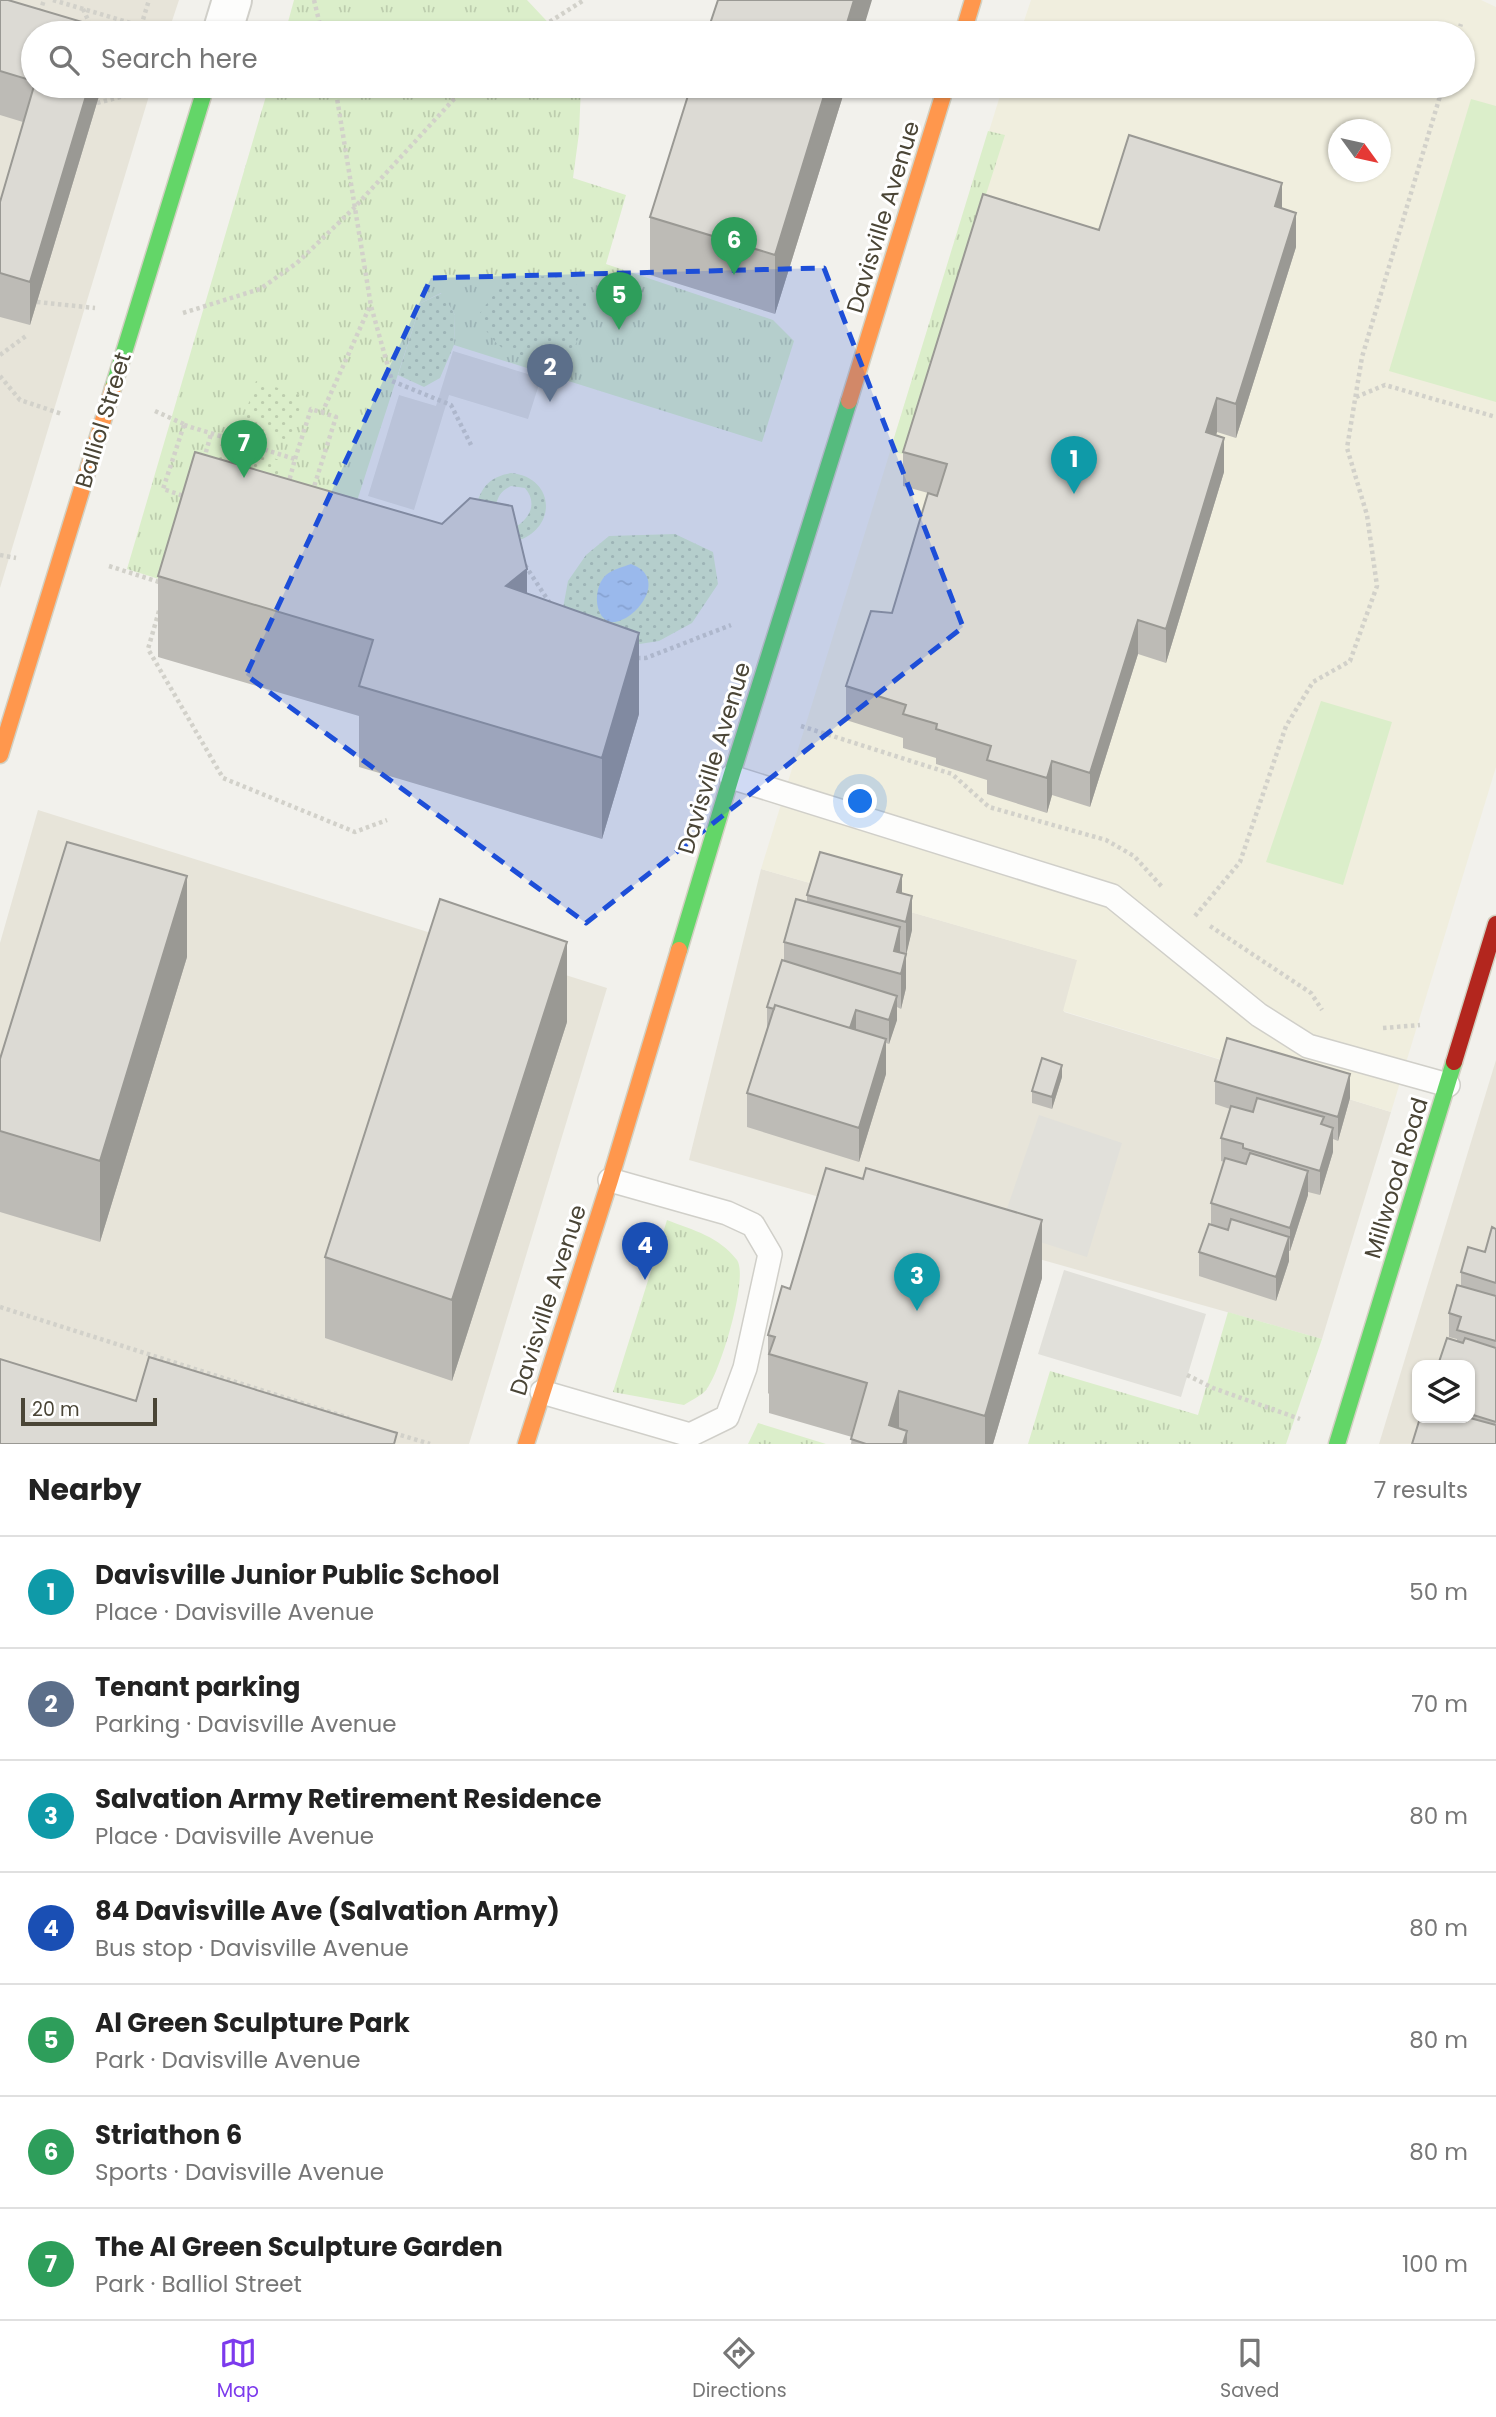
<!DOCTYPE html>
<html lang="en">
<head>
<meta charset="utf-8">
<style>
  body { margin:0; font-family:Poppins,sans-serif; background:#f6f6f6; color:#222 }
  .controls { position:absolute; right:21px; bottom:21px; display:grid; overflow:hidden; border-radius:14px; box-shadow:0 2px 5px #0004 }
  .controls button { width:63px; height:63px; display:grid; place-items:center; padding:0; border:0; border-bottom:2px solid #e0e0e0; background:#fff; color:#222; font:35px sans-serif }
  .compass { position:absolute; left:1328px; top:119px; width:63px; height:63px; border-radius:50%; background:#fff; box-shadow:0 2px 5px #0004; rotate:123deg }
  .scale { position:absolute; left:21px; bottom:18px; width:136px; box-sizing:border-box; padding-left:7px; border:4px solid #4a4536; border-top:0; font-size:19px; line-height:24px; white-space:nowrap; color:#4a4536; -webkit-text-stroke:5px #fff; paint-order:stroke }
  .you { position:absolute; left:861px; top:802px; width:24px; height:24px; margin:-18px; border:5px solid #fff; border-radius:50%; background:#1a73e8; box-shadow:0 0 0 10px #1a73e833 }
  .badge { display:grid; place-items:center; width:46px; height:46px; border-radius:50%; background:#7c3aed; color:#fff; font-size:23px; font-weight:700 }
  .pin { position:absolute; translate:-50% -58px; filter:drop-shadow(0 2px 4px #0008) }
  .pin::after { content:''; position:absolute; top:37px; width:24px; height:21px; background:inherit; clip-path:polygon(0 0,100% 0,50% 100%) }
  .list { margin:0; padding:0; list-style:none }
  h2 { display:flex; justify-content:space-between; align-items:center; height:91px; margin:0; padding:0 28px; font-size:30px }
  h2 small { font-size:23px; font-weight:400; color:#767676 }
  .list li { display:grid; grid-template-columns:46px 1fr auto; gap:21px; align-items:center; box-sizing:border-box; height:112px; padding:0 28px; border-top:2px solid #e0e0e0 }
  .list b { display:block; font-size:26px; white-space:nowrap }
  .list p { margin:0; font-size:23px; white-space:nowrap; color:#767676 }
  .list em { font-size:23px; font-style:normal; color:#767676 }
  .icon { flex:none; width:38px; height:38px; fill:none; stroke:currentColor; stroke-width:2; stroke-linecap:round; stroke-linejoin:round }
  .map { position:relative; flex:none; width:1496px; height:1444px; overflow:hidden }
  .search { position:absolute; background:#fff; box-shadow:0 2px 5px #0004; left:21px; right:21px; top:21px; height:77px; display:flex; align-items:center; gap:18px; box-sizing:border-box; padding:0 24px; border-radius:38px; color:#767676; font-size:26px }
  .sheet { height:875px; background:#fff }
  nav { display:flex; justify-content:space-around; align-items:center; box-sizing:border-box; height:98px; border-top:2px solid #e0e0e0; background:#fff; font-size:19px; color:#767676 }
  nav a { display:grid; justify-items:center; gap:4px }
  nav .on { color:#7c3aed }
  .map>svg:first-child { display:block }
  .residential { fill:#e7e4d9; fill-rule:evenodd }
  .education { fill:#f0eede; fill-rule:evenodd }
  .grass { fill:url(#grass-tufts) }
  .garden { fill:url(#garden-dots); fill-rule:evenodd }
  .pitch { fill:#dbeeca }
  .parking { fill:#e1e0da }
  .water { fill:url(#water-ripples) }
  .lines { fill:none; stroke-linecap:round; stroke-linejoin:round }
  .lane-casing { stroke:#d0cfc9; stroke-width:26 }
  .street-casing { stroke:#d0cfc9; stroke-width:42 }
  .fast-casing { stroke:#d2d0c2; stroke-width:19 }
  .slow-casing { stroke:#d2d0c2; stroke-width:19 }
  .jam-casing { stroke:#d2d0c2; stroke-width:19 }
  .path { stroke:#d2d1ca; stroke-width:4.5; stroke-dasharray:3.5 3.5; stroke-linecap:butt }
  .lane { stroke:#fdfdfc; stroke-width:23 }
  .street { stroke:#fdfdfc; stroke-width:38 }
  .fast { stroke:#63d668; stroke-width:16 }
  .slow { stroke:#ff974d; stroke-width:16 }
  .jam { stroke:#b3261e; stroke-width:16 }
  .wall { fill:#bdbbb6 }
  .shaded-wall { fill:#9a9994 }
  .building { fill:#dcdad4; stroke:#9a9994; stroke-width:2 }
  .marked { fill:#1d4ed8; fill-opacity:0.2; stroke:#1d4ed8; stroke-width:5; stroke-dasharray:14 9; stroke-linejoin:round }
  .labels { text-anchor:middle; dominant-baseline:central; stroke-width:6; stroke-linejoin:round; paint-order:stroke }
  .street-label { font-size:23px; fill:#4a4536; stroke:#fff }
</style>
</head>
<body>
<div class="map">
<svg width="1496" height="1444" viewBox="0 0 1496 1444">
  <defs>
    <pattern id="grass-tufts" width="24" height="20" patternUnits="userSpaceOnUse" patternTransform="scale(1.75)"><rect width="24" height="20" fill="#dbeeca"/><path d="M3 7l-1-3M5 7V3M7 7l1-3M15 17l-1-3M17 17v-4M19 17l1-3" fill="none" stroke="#bdcdae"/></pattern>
    <pattern id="garden-dots" width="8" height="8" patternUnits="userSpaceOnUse" patternTransform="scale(1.75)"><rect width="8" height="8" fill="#dbeeca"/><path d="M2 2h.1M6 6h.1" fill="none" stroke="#bdcdae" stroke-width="1.8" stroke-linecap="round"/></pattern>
    <pattern id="water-ripples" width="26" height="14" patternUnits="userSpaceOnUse" patternTransform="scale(1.75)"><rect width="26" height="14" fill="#bad4f2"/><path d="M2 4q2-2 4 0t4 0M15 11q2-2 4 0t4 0" fill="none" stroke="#a1b7d0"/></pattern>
  </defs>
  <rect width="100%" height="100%" fill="#f2f1ec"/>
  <path class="residential" d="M 0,0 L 179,0 L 168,33 L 33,33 L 33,86 L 152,86 L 0,588 Z
    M 38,810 L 607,988 L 469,1444 L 0,1444 L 0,943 Z
    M 761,869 L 1078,960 L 1064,1012 L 1391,1112 L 1322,1339 L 689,1160 Z
    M 1496,1060 L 1496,1444 L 1379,1444 ZM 1417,1365 L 1470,1365 L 1470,1418 L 1417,1418 Z"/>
  <path class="education" d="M 1031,0 L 1481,0 L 1496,7 L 1496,767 L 1391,1112 L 1063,1011 L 1077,960 L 761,869 L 1003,86 L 1463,86 L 1463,33 L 1020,33 ZM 1338,130 L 1380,130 L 1380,172 L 1338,172 Z"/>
  <path class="grass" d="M 294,0 L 527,0 L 558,33 L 285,33 Z
    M 269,86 L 581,86 L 579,133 L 573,178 L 626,195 L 606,264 L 773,320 L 794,341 L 762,442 L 454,345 L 455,315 L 441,293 L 421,303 L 335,569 L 165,581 L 127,569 Z
    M 988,131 L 1005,135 L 903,454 L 890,451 Z
    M 667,1220 C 695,1231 718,1236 737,1260 C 749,1277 720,1374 706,1390 C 701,1396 691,1400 684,1405 L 613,1392 Z
    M 1228,1312 L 1322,1339 L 1286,1444 L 1028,1444 L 1050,1371 L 1198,1415 Z
    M 758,1423 L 826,1444 L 748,1444 Z"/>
  <path class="garden" d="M 553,276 L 582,287 L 588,314 L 575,346 L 554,362 C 511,357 501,355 477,317 L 504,281 L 527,277 Z
    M 442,293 L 455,315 L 454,345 L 440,378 L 424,387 L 398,375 L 421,303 Z
    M 256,381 L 304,396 L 290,441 L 241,426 Z
    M 222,440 L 282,461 L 272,495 L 201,507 Z
    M 511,473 C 555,477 558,528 517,541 L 478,500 C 484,483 494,476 511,473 ZM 511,486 L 525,488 C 537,502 531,517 517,526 L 495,508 C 498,497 500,491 511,486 Z
    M 675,534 L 713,552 L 718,584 L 692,623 L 659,641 L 620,647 L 563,608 L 568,581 L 586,555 L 609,536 Z"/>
  <path class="pitch" d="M 1471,99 L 1496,106 L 1496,402 L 1389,371 Z
    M 1321,701 L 1392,722 L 1343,885 L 1266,862 Z"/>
  <path class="parking" d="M 453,351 L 541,378 L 528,419 L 449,395 L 414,510 L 368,496 L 399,395 L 436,406 Z
    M 1039,1115 L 1122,1143 L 1087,1257 L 1000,1229 Z
    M 1064,1270 L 1206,1314 L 1181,1397 L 1038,1354 Z"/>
  <path class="water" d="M 631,564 C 675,580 625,633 606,620 C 593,611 595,585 606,575 C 613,569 623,567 631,564 Z"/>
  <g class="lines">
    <defs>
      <path id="lane" d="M 731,777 L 1112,896 L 1259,1015 L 1308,1046 L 1448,1085
        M 542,1392 L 690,1435 L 727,1417 L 745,1368 L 770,1254 L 753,1225 L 727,1213 L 610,1180"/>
      <path id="street" d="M 222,33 L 232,0"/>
      <path id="fast" d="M 113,388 L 206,86
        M 679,950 L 731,777 L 849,401
        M 1337,1444 L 1454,1062"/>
      <path id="slow" d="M 963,33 L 973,0
        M 849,401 L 946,86
        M 0,755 L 113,388
        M 526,1444 L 610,1180 L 679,950"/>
      <path id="jam" d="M 1454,1062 L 1496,924"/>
    </defs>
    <use href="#lane" class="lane-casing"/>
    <use href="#street" class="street-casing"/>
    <use href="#fast" class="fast-casing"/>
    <use href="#slow" class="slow-casing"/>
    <use href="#jam" class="jam-casing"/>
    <path class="path" d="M 53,0 L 164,33
      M 314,0 L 322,33
      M 83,9 L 94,33
      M 40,12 L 44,0
      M 141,26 L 149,0
      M 532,33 L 584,0
      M 1458,33 L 1461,24
      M 335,86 L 371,306 L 392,381 L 451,405 L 471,445
      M 97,103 L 124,96 L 161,91
      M 37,302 L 95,308
      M 183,313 L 260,289 L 297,263 L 354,208 L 454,99 L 468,86
      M 0,355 L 26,336
      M 0,376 L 20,400 L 62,414
      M 1356,397 L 1385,385 L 1496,417
      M 155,411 L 186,425
      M 322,413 L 370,306
      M 184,425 L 295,459 L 288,485
      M 184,425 L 163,489 L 187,497
      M 204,459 L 211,434
      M 295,459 L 311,409 L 336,417 L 313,490
      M 0,555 L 16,558
      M 525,565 L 551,605
      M 109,566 L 162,583
      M 159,611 L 148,649 L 223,778 L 355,832 L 387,820
      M 637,658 L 646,658 L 731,625
      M 801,726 L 952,774 L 989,807 L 1106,840 L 1134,856 L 1163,888
      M 1195,916 L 1240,862 L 1286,726 L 1313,682 L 1350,661 L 1377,586 L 1367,515 L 1347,448 L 1362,357 L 1443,86
      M 1210,926 L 1311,993 L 1322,1010
      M 1383,1028 L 1420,1025
      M 0,1307 L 349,1418
      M 1187,1375 L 1213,1388 L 1300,1419
      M 394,1433 L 430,1444"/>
    <use href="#lane" class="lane"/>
    <use href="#street" class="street"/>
    <use href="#fast" class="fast"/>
    <use href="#slow" class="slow"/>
    <use href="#jam" class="jam"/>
  </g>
  <path class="wall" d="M 0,0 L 106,33 L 33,33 L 33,86 L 102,86 L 30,325 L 0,317 L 0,202 L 23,122 L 0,115 Z
    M 691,86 L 846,86 L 775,314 L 650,275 L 650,217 Z
    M 1282,208 L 1296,247 L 1236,438 L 1217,432 L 1216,435 L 1224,472 L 1166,663 L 1138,654 L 1090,807 L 1052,795 L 1047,813 L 987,794 L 987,780 L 936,764 L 936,758 L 903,748 L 903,738 L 846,720 L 846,686 L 892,613 L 928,493 L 903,486 L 903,452 L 1099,230 Z
    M 158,576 L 527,594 L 639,714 L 602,839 L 359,767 L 359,716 L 158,657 Z
    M 902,893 L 912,930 L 906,954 L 906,988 L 901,1009 L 897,1007 L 897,1020 L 889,1044 L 886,1043 L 886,1074 L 859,1162 L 747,1127 L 747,1093 L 767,1030 L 767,1007 L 784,961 L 784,942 L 807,902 L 807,895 Z
    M 187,957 L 100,1242 L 0,1212 L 0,1059 Z
    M 567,1022 L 452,1381 L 325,1338 L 325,1257 Z
    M 1062,1077 L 1052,1109 L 1032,1103 L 1032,1091 Z
    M 1215,1081 L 1350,1098 L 1338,1141 L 1333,1139 L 1333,1152 L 1320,1195 L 1308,1192 L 1308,1195 L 1290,1251 L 1289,1251 L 1289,1261 L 1276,1301 L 1199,1276 L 1199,1252 L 1211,1225 L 1211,1203 L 1224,1162 L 1221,1161 L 1221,1138 L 1230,1109 L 1215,1104 Z
    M 1496,1229 L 1496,1444 L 1470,1418 L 1470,1365 L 1457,1341 L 1457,1339 L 1449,1337 L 1449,1313 L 1461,1286 L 1461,1272 L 1485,1252 Z
    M 1042,1278 L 993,1444 L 851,1444 L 852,1437 L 769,1413 L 769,1394 L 768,1393 L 768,1335 L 790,1289 Z"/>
  <path class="shaded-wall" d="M 854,0 L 872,0 L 862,33 L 844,33 Z
    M 89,86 L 102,86 L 30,325 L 30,282 Z
    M 827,86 L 846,86 L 775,314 L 775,255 Z
    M 1282,183 L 1282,217 L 1275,206 Z
    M 1296,213 L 1296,247 L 1236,438 L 1236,404 Z
    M 1217,398 L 1217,432 L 1206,467 L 1206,432 Z
    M 1224,438 L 1224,472 L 1166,663 L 1166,629 Z
    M 527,569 L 527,650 L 506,586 Z
    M 1138,620 L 1138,654 L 1090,807 L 1090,773 Z
    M 639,633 L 639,714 L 602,839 L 602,758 Z
    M 1052,761 L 1052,795 L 1047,813 L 1047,778 Z
    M 902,875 L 902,909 L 897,892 Z
    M 187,876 L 187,957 L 100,1242 L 100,1161 Z
    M 912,896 L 912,930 L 906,956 L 906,922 Z
    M 900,927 L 900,961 L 894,951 Z
    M 567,942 L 567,1022 L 452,1381 L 452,1300 Z
    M 906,954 L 906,988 L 901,1009 L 901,974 Z
    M 897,996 L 897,1020 L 889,1044 L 889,1020 Z
    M 856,1010 L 856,1034 L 849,1032 Z
    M 886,1039 L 886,1074 L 859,1162 L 859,1128 Z
    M 1062,1065 L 1062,1077 L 1052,1109 L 1052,1097 Z
    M 1350,1074 L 1350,1098 L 1338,1141 L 1338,1117 Z
    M 1333,1128 L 1333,1152 L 1320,1195 L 1320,1171 Z
    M 1308,1171 L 1308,1195 L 1290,1251 L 1290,1228 Z
    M 1042,1220 L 1042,1278 L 993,1444 L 985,1444 L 985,1416 Z
    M 1289,1237 L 1289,1261 L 1276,1301 L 1276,1277 Z
    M 899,1391 L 899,1444 L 889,1425 Z
    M 907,1431 L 907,1444 L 903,1444 Z"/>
  <path class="building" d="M 0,0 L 8,0 L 106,29 L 104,33 L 33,33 L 33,81 L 0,71 Z
    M 718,0 L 854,0 L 844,33 L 707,33 Z
    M 34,86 L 89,86 L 30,282 L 0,273 L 0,202 Z
    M 691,86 L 827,86 L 775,255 L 650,217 Z
    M 1129,135 L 1282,183 L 1275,206 L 1296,213 L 1236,404 L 1217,398 L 1206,432 L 1224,438 L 1166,629 L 1138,620 L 1090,773 L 1052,761 L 1047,778 L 987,760 L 991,746 L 936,729 L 937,724 L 903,714 L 906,705 L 846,686 L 871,611 L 892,613 L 928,493 L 937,496 L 947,464 L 903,452 L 983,194 L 1099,230 Z
    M 195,452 L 442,524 L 470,498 L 512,506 L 527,569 L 506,586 L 639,633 L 602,758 L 359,686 L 373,640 L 158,576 Z
    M 67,842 L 187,876 L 100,1161 L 0,1131 L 0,1059 Z
    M 820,852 L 902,875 L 897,892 L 912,896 L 906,922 L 807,895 Z
    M 440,899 L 567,942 L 452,1300 L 325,1257 Z
    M 796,899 L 900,927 L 894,951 L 906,954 L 901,974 L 784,942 Z
    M 782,960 L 897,996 L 889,1020 L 856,1010 L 850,1028 L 775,1005 L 774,1009 L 767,1007 Z
    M 775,1005 L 886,1039 L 859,1128 L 747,1093 Z
    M 1227,1038 L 1350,1074 L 1338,1117 L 1215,1081 Z
    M 1042,1058 L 1062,1065 L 1052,1097 L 1032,1091 Z
    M 1257,1098 L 1324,1117 L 1321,1124 L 1333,1128 L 1320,1171 L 1243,1148 L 1243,1144 L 1221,1138 L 1231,1106 L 1253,1112 Z
    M 1250,1153 L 1308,1171 L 1290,1228 L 1211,1203 L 1225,1158 L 1246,1164 Z
    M 826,1168 L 863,1179 L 866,1168 L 1042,1220 L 985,1416 L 899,1391 L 889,1425 L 907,1431 L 903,1444 L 866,1444 L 851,1439 L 867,1383 L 769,1354 L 775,1337 L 768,1335 L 782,1286 L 790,1289 Z
    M 1231,1219 L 1289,1237 L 1276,1277 L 1199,1252 L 1209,1224 L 1228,1230 Z
    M 1492,1227 L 1496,1229 L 1496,1283 L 1461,1272 L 1468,1247 L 1485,1252 Z
    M 1457,1285 L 1496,1296 L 1496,1341 L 1457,1330 L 1461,1317 L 1449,1313 Z
    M 1447,1338 L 1463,1343 L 1465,1338 L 1496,1348 L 1496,1422 L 1470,1414 L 1470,1365 L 1438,1365 Z
    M 149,1357 L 397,1433 L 394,1444 L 0,1444 L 0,1359 L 136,1401 Z
    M 1420,1418 L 1470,1418 L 1496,1425 L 1496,1444 L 1412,1444 Z"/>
  <path class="marked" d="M 824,268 L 963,627 L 586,923 L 246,675 L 431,278 Z"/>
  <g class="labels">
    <g class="street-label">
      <text transform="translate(883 217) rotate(-73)">Davisville Avenue</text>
      <text transform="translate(103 420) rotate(-73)">Balliol Street</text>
      <text transform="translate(714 758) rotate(-73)">Davisville Avenue</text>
      <text transform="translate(1396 1178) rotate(-73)">Millwood Road</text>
      <text transform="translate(548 1300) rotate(-72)">Davisville Avenue</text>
    </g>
  </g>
</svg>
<div class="controls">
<button><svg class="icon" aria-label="layers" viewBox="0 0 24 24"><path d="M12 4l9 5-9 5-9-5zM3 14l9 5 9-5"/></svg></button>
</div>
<svg class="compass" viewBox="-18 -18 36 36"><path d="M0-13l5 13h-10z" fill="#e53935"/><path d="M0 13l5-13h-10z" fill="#767676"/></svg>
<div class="scale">20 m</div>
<div class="you"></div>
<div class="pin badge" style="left:1074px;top:494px;background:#0f9aa8">1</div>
<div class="pin badge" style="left:550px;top:402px;background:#5c6f8a">2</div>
<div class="pin badge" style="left:917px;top:1311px;background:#0f9aa8">3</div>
<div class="pin badge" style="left:645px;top:1280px;background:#1a4fb4">4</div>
<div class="pin badge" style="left:619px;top:330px;background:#2e9e5b">5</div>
<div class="pin badge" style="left:734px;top:275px;background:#2e9e5b">6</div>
<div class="pin badge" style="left:244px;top:478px;background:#2e9e5b">7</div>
<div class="search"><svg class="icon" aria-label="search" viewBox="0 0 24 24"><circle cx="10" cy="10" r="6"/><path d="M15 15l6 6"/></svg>Search here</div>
</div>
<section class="sheet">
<h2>Nearby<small>7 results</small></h2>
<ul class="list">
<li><span class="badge" style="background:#0f9aa8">1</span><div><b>Davisville Junior Public School</b><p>Place · Davisville Avenue</p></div><em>50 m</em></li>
<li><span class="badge" style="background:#5c6f8a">2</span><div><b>Tenant parking</b><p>Parking · Davisville Avenue</p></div><em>70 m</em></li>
<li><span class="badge" style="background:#0f9aa8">3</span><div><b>Salvation Army Retirement Residence</b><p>Place · Davisville Avenue</p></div><em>80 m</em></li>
<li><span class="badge" style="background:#1a4fb4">4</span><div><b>84 Davisville Ave (Salvation Army)</b><p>Bus stop · Davisville Avenue</p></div><em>80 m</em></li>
<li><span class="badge" style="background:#2e9e5b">5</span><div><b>Al Green Sculpture Park</b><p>Park · Davisville Avenue</p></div><em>80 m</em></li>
<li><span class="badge" style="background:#2e9e5b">6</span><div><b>Striathon 6</b><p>Sports · Davisville Avenue</p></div><em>80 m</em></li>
<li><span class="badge" style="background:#2e9e5b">7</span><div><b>The Al Green Sculpture Garden</b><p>Park · Balliol Street</p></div><em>100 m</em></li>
</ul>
</section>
<nav>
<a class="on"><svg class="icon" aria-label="map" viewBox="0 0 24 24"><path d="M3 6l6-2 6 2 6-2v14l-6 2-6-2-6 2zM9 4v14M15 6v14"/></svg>Map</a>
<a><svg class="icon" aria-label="directions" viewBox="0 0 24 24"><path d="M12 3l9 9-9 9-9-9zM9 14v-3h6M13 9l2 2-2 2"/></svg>Directions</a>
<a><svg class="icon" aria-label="saved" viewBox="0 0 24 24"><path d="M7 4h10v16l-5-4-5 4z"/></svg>Saved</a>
</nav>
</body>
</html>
